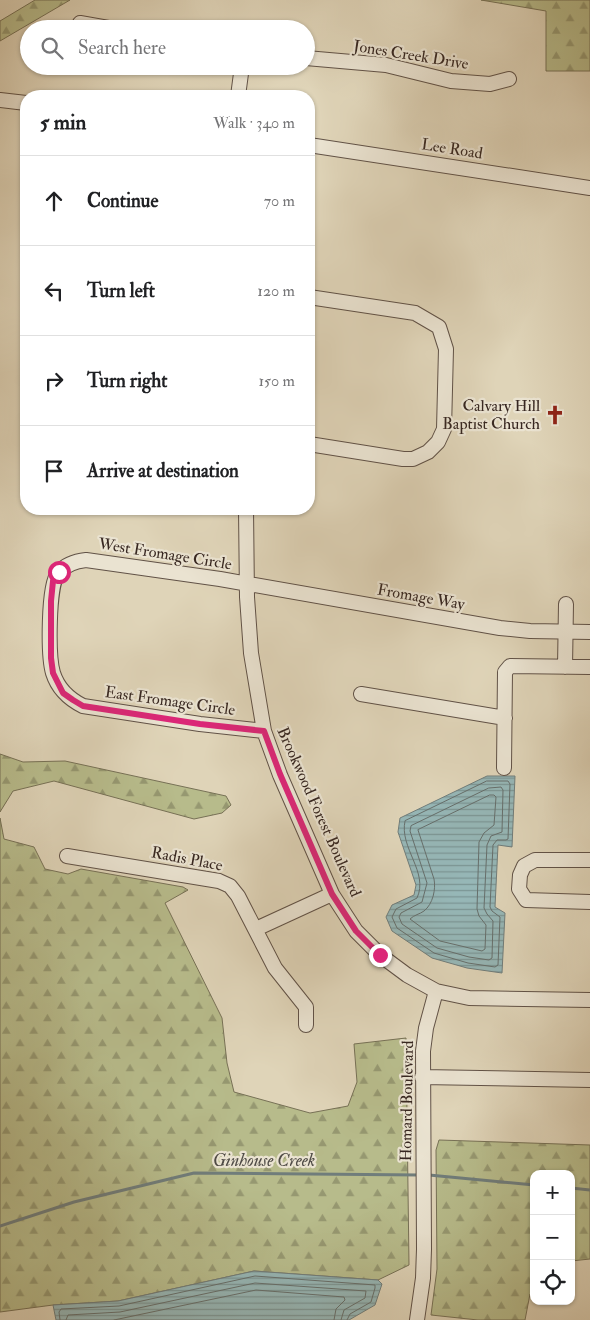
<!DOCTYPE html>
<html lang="en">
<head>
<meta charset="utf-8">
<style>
  body { margin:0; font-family:"IM FELL Double Pica",serif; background:#f2f2f2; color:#202124 }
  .controls { position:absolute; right:15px; bottom:15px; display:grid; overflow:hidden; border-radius:10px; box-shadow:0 1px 4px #0004 }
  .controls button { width:45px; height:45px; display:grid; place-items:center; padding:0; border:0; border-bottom:1px solid #e0e0e0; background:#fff; color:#202124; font:25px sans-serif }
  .stop { position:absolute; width:15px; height:15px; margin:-11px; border:4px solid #db2777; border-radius:50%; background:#fff }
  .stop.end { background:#db2777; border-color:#fff; box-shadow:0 1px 5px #0008 }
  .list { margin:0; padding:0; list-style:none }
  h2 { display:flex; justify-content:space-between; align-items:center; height:65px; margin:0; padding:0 20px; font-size:21px }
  h2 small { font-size:16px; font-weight:400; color:#757577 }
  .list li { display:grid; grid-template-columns:32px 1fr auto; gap:15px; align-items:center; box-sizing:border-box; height:90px; padding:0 20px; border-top:1px solid #e0e0e0 }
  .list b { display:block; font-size:19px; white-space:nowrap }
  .list em { font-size:16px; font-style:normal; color:#757577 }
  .icon { flex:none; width:28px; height:28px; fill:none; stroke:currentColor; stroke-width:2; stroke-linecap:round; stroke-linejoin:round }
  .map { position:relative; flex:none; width:590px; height:1320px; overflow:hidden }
  .search { position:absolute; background:#fff; box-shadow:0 1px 4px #0004; left:20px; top:20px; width:295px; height:55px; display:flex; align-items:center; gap:12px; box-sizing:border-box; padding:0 18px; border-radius:28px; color:#757577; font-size:19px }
  .panel { position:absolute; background:#fff; box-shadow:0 1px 4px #0004; left:20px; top:90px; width:295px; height:425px; border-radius:20px }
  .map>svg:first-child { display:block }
  .forest { fill:url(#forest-firs); stroke:#777156 }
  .water { fill:url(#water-rules); stroke:#707d7b }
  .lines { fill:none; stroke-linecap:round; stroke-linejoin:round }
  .shore { stroke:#666f6c; stroke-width:1 }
  .stream { stroke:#707d7b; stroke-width:3 }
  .minor-casing { stroke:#615247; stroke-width:16 }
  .minor { stroke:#eae3d1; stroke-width:14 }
  .route { stroke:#db2777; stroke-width:6 }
  .labels { text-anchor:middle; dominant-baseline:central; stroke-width:4.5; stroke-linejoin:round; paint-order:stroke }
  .street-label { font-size:16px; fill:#372721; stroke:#eae3d1 }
  .poi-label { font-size:16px; fill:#372721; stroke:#eae3d1; text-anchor:end }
  .water-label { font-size:18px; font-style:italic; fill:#4f4b46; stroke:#eae3d1 }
</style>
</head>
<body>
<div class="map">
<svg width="590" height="1320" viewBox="0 0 590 1320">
  <defs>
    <pattern id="forest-firs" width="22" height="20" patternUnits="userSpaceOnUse" patternTransform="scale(1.25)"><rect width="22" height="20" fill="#b7bb8b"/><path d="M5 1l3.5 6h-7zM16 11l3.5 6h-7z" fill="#969871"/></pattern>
    <pattern id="water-rules" width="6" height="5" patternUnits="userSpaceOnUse" patternTransform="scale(1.25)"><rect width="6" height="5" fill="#96b7b7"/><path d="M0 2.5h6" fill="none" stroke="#7b9594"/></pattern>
  </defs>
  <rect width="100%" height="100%" fill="#dfd4b8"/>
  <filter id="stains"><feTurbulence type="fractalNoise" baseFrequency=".004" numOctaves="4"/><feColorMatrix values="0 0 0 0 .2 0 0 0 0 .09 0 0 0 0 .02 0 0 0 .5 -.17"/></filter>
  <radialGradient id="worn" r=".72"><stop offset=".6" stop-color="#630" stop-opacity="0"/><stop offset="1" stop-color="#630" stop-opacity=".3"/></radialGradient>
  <path class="forest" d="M 35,0 L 70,0 L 0,41 L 0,21 Z
    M 481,0 L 590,0 L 590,71 L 546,71 L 546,11 Z
    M 0,754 L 23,762 L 65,761 L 226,796 L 231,805 L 222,813 L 194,819 L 54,781 L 13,791 L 0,812 Z
    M 0,818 L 4,839 L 34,847 L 45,869 L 68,874 L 81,869 L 183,887 L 188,890 L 165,903 L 222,1018 L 227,1063 L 234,1092 L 310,1113 L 348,1106 L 357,1082 L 354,1044 L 406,1038 L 409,1265 L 378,1280 L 254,1271 L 118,1301 L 53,1305 L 0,1312 Z
    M 439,1140 L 590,1145 L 590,1259 L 571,1261 L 571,1174 L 534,1174 L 534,1290 L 530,1294 L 525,1320 L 478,1320 L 431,1315 L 437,1269 L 436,1150 Z"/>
  <path class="water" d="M 487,776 L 515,776 L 512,847 L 498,845 L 495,907 L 505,913 L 502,973 L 467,968 L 432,958 L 392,931 L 386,917 L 392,905 L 414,895 L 416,885 L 398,832 L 400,818 Z
    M 254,1271 L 378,1280 L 382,1284 L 375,1305 L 349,1320 L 56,1320 L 53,1305 L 118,1301 Z"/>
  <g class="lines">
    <path class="shore" d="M 487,781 L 508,781 L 510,784 L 508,839 L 506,840 L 497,840 L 493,845 L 490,907 L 492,911 L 500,917 L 498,965 L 495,967 L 468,963 L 434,953 L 397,928 L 392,917 L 396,909 L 417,898 C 429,872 399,848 405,821 Z
      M 489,788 L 501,787 L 503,790 L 502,832 L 491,836 L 487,845 L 484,908 L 487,914 L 493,921 L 492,958 L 489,960 L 469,957 L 437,948 L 402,924 L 399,917 L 401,913 L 422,902 L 427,883 L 410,831 L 411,826 Z
      M 490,795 L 494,795 L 496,797 L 494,825 L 484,833 L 479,842 L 477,909 L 479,916 L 486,925 L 485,949 L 482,951 L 440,941 L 410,919 C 414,915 420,914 424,911 C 433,904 436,889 434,879 L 418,830 Z
      M 60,1320 L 59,1312 L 61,1309 L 119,1306 L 255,1276 L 375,1285 L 375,1288 L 371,1302 L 350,1314 L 347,1320
      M 66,1320 L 68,1315 L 120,1312 L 255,1283 L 366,1291 L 365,1298 L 344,1310 L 341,1320
      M 114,1320 L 256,1290 L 344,1297 L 345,1300 L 336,1309 L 334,1320"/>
    <path class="stream" d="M 429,1175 L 534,1185
      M 571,1188 L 590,1190
      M 0,1226 L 74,1202 L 194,1173 L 420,1175"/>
    <defs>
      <path id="minor" d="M 80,23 L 114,29
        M 306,58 L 386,65 L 451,81 L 490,84 L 509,79
        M 238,96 L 242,66
        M 0,100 L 26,103
        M 309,145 L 590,188
        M 309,297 L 415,313 L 439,327 L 446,349 L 444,429 L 438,442 L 428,452 L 413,459 L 403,459 L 309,444
        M 246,509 L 247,597 L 251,653 L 264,731 L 280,775 L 332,894 L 356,931 L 380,955 L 407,975 L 436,991 L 469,998 L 590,1000
        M 565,667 L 566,604
        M 361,694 L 505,718
        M 264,731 L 200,724 L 83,706 C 69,699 58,689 53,673 C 48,656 48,586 58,573 C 65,565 76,561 86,560 L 220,579 L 500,628 L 530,631 L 590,632
        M 504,768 L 505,672 L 510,666 L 590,667
        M 67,856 L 219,881 L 230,886 L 238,896 L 275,968 L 306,1007 L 306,1025
        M 590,860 L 535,860 L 524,866 L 520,875 L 519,889 L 526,900 L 590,902
        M 256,929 L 332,894
        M 422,1077 L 590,1080
        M 417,1320 L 423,1278 L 424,1249 L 423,1051 L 426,1028 L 436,991"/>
    </defs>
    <use href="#minor" class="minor-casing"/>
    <use href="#minor" class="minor"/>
  </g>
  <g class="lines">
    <path class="route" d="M 59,572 L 53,581 L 51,601 L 51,658 L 53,673 L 63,693 L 73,700 L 83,706 L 200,724 L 264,731 L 280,774 L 332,894 L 356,931 L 380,955"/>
  </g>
  <defs>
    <symbol id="church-bare" viewBox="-9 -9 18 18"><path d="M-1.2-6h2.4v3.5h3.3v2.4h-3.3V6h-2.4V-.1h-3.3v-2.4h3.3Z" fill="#8f2418" stroke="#eae3d1" stroke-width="2.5" paint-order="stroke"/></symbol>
  </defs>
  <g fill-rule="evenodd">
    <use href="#church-bare" x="541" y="401" width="28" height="28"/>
  </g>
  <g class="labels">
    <g class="street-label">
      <text transform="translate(411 55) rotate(9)">Jones Creek Drive</text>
      <text transform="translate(452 149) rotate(9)">Lee Road</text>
      <text transform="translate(165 554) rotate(9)">West Fromage Circle</text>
      <text transform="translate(421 597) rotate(10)">Fromage Way</text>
      <text transform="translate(170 701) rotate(8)">East Fromage Circle</text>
      <text transform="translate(319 812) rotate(66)">Brookwood Forest Boulevard</text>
      <text transform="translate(187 859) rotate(11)">Radis Place</text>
      <text transform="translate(407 1101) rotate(-89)">Homard Boulevard</text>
    </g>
    <g class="poi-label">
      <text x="540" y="406">Calvary Hill<tspan x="540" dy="18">Baptist Church</tspan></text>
    </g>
    <g class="water-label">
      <text x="264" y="1160">Ginhouse Creek</text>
    </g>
  </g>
  <rect width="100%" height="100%" filter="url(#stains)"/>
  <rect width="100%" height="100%" fill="url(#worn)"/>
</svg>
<div class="controls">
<button>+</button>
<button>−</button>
<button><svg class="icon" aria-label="locate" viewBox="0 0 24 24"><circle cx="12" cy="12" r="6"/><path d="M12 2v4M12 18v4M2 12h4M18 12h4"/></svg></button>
</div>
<div class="stop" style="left:59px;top:572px"></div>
<div class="stop end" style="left:380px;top:955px"></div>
<div class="search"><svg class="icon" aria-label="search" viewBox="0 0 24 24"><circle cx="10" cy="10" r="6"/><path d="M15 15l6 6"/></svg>Search here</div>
<section class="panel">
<h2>5 min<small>Walk · 340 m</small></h2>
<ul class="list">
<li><svg class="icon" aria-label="ahead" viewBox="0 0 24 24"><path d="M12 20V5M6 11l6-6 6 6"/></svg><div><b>Continue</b></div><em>70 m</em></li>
<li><svg class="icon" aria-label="left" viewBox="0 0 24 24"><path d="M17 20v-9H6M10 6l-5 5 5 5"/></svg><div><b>Turn left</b></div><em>120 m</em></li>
<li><svg class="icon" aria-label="right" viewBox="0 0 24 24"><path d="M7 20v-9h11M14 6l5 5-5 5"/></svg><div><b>Turn right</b></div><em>150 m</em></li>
<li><svg class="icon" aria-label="arrive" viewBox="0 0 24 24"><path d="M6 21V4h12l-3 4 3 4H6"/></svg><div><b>Arrive at destination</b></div></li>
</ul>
</section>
</div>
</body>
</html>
